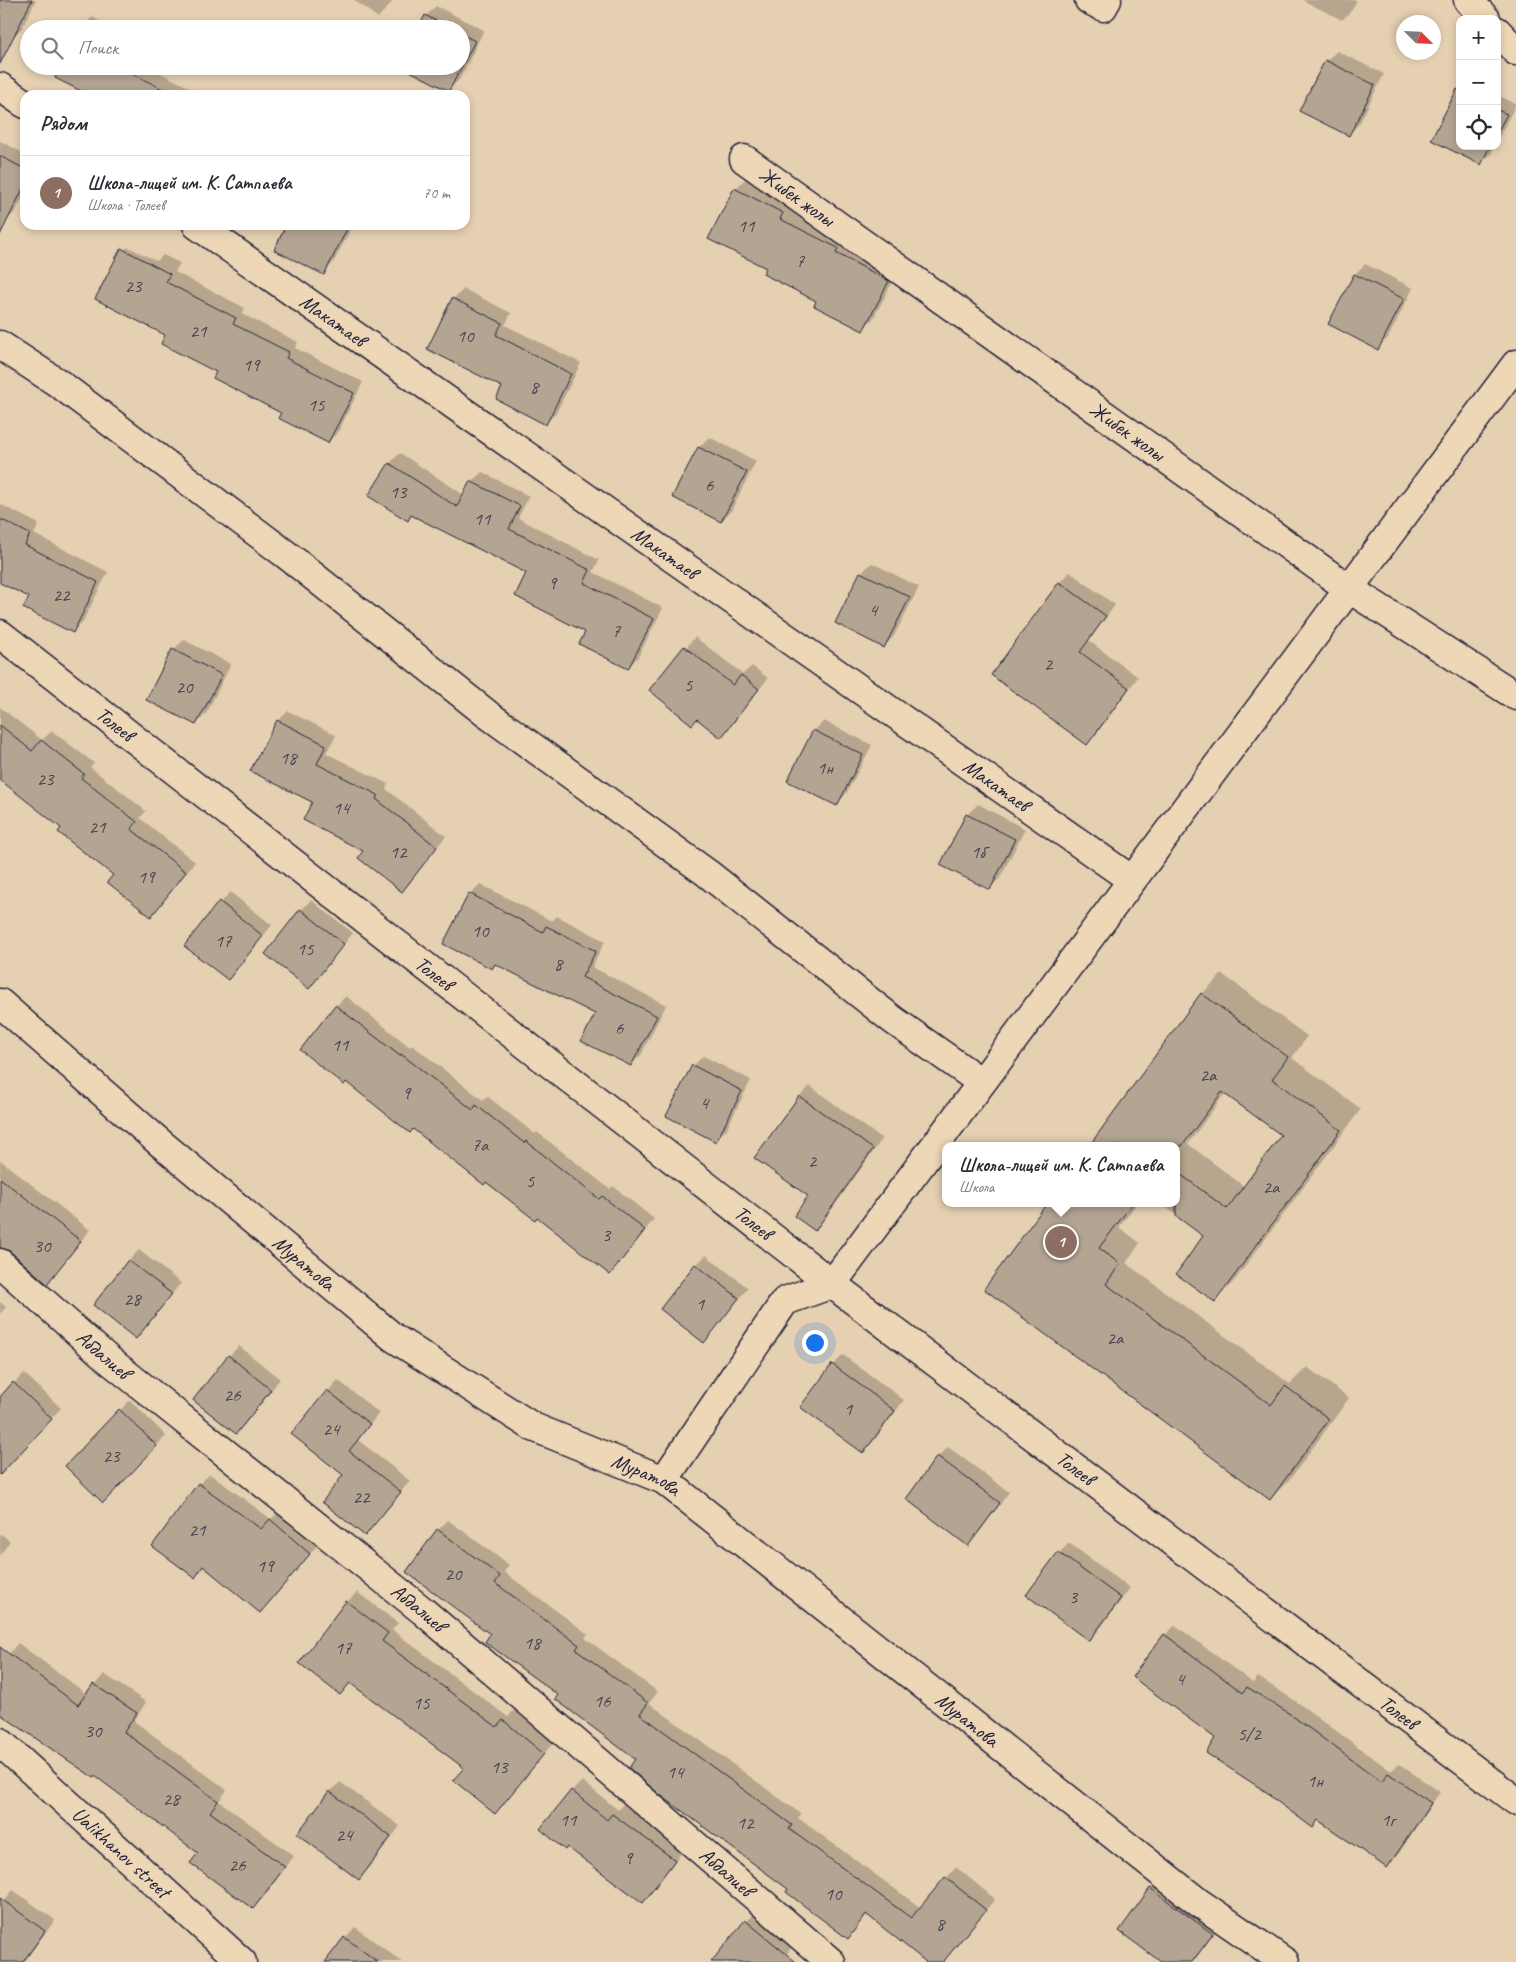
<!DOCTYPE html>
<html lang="ru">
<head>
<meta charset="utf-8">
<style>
  body { margin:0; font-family:Caveat,sans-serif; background:#f7f7f7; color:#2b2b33 }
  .controls { position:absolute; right:15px; top:15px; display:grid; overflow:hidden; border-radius:10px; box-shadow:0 2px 8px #0003 }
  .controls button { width:45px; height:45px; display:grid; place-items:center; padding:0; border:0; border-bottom:1px solid #e1e1e2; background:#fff; color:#2b2b33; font:25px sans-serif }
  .compass { position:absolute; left:1396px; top:15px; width:45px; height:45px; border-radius:50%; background:#fff; box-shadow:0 2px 8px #0003; rotate:114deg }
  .you { position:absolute; left:814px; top:1342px; width:18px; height:18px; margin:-12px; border:4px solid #fff; border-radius:50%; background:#1a73e8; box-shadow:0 0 0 8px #1a73e833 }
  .badge { display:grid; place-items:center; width:32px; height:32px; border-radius:50%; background:#22223b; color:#fff; font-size:16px; font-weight:700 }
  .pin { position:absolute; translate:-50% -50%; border:2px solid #fff; box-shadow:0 1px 5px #0006 }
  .popup { position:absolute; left:942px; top:1142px; width:238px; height:65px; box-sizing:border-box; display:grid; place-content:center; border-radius:10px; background:#fff; filter:drop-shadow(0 1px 4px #0005); font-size:16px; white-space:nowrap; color:#7c7c81 }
  .popup b { font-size:19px; color:#2b2b33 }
  .popup::after { content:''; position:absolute; left:50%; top:100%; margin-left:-10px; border:10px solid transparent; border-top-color:#fff }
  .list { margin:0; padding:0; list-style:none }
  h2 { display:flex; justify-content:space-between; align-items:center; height:65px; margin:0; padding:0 20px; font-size:21px }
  h2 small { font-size:16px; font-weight:400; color:#7c7c81 }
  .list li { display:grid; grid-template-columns:32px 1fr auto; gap:15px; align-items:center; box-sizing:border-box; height:75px; padding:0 20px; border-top:1px solid #e1e1e2 }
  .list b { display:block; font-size:19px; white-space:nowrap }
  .list p { margin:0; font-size:16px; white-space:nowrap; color:#7c7c81 }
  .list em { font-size:16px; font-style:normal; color:#7c7c81 }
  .icon { flex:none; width:28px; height:28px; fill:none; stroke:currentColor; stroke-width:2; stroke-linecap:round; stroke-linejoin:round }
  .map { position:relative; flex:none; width:1516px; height:1962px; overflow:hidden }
  .search { position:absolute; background:#fff; box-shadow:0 2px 8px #0003; left:20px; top:20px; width:450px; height:55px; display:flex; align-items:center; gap:12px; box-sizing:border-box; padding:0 18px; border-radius:28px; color:#7c7c81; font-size:19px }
  .panel { position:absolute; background:#fff; box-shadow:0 2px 8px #0003; left:20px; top:90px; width:450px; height:140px; border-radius:15px }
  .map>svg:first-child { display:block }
  .shadow { fill:#0003; fill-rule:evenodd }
  .building { fill:#b4a593; stroke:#22223b }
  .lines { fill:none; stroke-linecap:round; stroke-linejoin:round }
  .minor-casing { stroke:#22223b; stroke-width:31 }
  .minor { stroke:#edd7b6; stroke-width:28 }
  .labels { text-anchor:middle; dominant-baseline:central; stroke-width:4.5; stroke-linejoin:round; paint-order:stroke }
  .number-label { font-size:19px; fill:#464351 }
  .street-label { font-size:21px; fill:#22223b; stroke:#edd7b6 }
</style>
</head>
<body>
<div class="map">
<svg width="1516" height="1962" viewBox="0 0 1516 1962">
  <rect width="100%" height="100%" fill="#e5d0b1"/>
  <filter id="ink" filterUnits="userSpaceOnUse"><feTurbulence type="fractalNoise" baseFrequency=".02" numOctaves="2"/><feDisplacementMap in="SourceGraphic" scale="10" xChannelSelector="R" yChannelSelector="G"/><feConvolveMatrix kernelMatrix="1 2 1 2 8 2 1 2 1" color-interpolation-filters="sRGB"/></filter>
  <g filter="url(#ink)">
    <path class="shadow" d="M 0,0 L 36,0 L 22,28 L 12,38 L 0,32 Z
      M 354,0 L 394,0 L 378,18 Z
      M 1302,0 L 1357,0 L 1352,10 L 1342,20 Z
      M 436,6 L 484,30 L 459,80 L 448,90 L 461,66 L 461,29 L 420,29 L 426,16 Z
      M 92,17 L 114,29 L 81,29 Z
      M 1337,51 L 1384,74 L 1359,124 L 1349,134 L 1301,110 L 1326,61 Z
      M 62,66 L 147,66 L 198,92 L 197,95 L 92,95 Z
      M 1460,88 L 1460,146 L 1494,146 L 1491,154 L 1480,164 L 1433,140 Z
      M 1497,95 L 1516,104 L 1497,141 Z
      M 0,141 L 25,154 L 25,193 L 16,211 L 6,221 L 0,219 Z
      M 745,179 L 792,203 L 790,209 L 847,238 L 898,271 L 873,319 L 863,329 L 818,301 L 735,189 Z
      M 288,225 L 353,225 L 333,263 L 323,274 Z
      M 128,247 L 157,261 L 163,255 L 180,263 L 175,272 L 245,308 L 242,314 L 298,342 L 295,348 L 363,382 L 338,432 L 328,442 L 218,371 L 167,334 L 118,257 Z
      M 1365,264 L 1413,288 L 1388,338 L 1377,348 L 1330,324 L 1355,274 Z
      M 464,289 L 511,313 L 505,325 L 581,363 L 556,413 L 546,423 L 453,299 Z
      M 709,437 L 756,461 L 731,511 L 721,521 L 673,497 L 699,447 Z
      M 400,453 L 464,495 L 471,482 L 482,472 L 529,496 L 518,518 L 599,560 L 593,572 L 663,608 L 638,657 L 628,668 L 587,631 L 528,572 L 413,514 L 407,520 L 370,495 L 390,463 Z
      M 0,504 L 39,524 L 34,534 L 108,572 L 83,621 L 73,631 L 30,597 L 0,581 Z
      M 872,563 L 919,587 L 894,636 L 884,647 L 861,573 Z
      M 1070,572 L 1115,605 L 1089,641 L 1138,677 L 1097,733 L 1087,743 L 993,675 L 1060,582 Z
      M 695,637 L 743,674 L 752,666 L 768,678 L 731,726 L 721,736 L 697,718 L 651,690 Z
      M 184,640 L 231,664 L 206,714 L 196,724 L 173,650 Z
      M 0,707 L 42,740 L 52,731 L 94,763 L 90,767 L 146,811 L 140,818 L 195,862 L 150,915 L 114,875 L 63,828 L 0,779 Z
      M 288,711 L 336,735 L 326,753 L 388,784 L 386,789 L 446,836 L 402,890 L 365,851 L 314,801 L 278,721 Z
      M 824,721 L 872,745 L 846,794 L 836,805 L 814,731 Z
      M 978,804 L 1025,829 L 1000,878 L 990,888 L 942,864 L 967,815 Z
      M 480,884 L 552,921 L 557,916 L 605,941 L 592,967 L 666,1005 L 641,1055 L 631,1065 L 597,1014 L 497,963 L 492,968 L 470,894 Z
      M 230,892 L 272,925 L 228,979 L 186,946 Z
      M 311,900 L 353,933 L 309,987 L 301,910 Z
      M 1222,974 L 1307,1036 L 1292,1058 L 1361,1109 L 1235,1280 L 1215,1301 L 1205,1236 L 1160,1203 L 1176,1203 L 1176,1146 L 1202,994 ZM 1225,1093 L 1283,1135 L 1245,1187 L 1188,1144 Z
      M 346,996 L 410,1047 L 412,1045 L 483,1100 L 487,1096 L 535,1134 L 537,1132 L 610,1189 L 613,1186 L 654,1219 L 620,1263 L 610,1273 L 336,1006 Z
      M 703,1056 L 751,1080 L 726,1130 L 715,1140 L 693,1066 Z
      M 810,1086 L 882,1139 L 825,1219 L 814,1229 L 810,1196 L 756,1158 L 800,1096 Z
      M 0,1160 L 90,1230 L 47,1282 L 11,1250 L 0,1247 Z
      M 1048,1203 L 1137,1203 L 1119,1227 L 1140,1243 L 1126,1263 L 1290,1384 L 1307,1367 L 1349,1398 L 1291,1478 L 1270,1499 L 986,1289 Z
      M 139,1250 L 181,1283 L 136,1337 L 94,1304 L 129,1260 Z
      M 706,1255 L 748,1288 L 704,1341 L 662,1309 L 696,1265 Z
      M 0,1302 L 6,1307 L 0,1314 Z
      M 239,1346 L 280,1379 L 246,1423 L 236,1433 L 229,1356 Z
      M 843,1355 L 904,1400 L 873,1442 L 863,1452 L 833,1365 Z
      M 24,1373 L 61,1408 L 0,1473 L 0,1398 Z
      M 338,1380 L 379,1413 L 358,1440 L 410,1481 L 365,1534 L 344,1475 L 328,1391 Z
      M 130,1400 L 166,1436 L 103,1501 L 67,1466 Z
      M 948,1447 L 1009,1492 L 978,1534 L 968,1544 L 938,1457 Z
      M 210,1474 L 271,1519 L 281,1510 L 319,1543 L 270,1602 L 205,1565 L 195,1576 L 154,1546 L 199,1484 Z
      M 448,1520 L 509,1565 L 504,1572 L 588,1634 L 585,1638 L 658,1692 L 649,1703 L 801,1814 L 798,1818 L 921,1908 L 956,1867 L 995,1899 L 943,1962 L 928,1962 L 868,1914 L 857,1925 L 790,1888 L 559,1695 L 492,1634 L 438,1530 Z
      M 1,1534 L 10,1541 L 0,1555 L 0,1535 Z
      M 1069,1543 L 1130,1588 L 1099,1630 L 1089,1640 L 1059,1553 Z
      M 357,1592 L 398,1623 L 392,1630 L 508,1717 L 514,1710 L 553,1743 L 494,1812 L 465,1767 L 351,1683 L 340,1693 L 300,1662 L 347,1602 Z
      M 1175,1625 L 1253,1683 L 1258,1677 L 1297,1702 L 1391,1771 L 1399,1764 L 1440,1792 L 1397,1856 L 1387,1866 L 1319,1819 L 1313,1826 L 1165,1635 Z
      M 18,1643 L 87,1694 L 104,1674 L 146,1702 L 134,1721 L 227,1790 L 219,1801 L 294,1856 L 263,1898 L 253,1908 L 200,1852 L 95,1775 L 94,1776 L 39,1741 L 0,1712 L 0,1664 Z
      M 582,1781 L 618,1810 L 623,1804 L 684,1849 L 653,1891 L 643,1901 L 572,1791 Z
      M 340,1782 L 400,1826 L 369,1868 L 359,1879 L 330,1792 Z
      M 1161,1878 L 1222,1923 L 1193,1962 L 1163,1962 L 1121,1930 L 1151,1888 Z
      M 13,1890 L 55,1920 L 24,1962 L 0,1962 L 0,1905 Z
      M 756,1911 L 795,1943 L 780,1962 L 712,1962 Z
      M 355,1927 L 402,1962 L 327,1962 L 345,1938 Z"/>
    <path class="building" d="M 0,0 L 32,0 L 0,64 Z
      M 425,15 L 451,29 L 418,29 Z
      M 461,34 L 475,41 L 449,91 L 400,66 L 461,66 Z
      M 1325,60 L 1375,85 L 1349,136 L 1299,111 Z
      M 60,66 L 123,66 L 122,68 L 174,95 L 89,95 L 55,78 Z
      M 1457,89 L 1460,91 L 1460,146 L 1490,146 L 1481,165 L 1431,140 Z
      M 1497,110 L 1507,114 L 1497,133 Z
      M 0,156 L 25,169 L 25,185 L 0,235 Z
      M 734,188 L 783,213 L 780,219 L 838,248 L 836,253 L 889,281 L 863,331 L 814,306 L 816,301 L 763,274 L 766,268 L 708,239 Z
      M 286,225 L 349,225 L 324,275 L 274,250 Z
      M 121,248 L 170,274 L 166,282 L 236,318 L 233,324 L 289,352 L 286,358 L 354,393 L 328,443 L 278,418 L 281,413 L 213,378 L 216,372 L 161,344 L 165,335 L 95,299 Z
      M 1354,274 L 1404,299 L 1378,350 L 1328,324 Z
      M 452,298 L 502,323 L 496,335 L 571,374 L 546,425 L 496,399 L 502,387 L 427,349 Z
      M 698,447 L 747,472 L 721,522 L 672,497 Z
      M 389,463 L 457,507 L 470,481 L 520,506 L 509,529 L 590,570 L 584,583 L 654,619 L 628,669 L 579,644 L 585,632 L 515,596 L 526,573 L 411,515 L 408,521 L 368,496 Z
      M 0,519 L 30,534 L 25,545 L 98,582 L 73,633 L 23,608 L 29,597 L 0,583 Z
      M 860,572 L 910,597 L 884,648 L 835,623 Z
      M 1059,582 L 1106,616 L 1080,652 L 1129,688 L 1087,745 L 991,675 Z
      M 684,646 L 733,685 L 741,675 L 759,689 L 721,738 L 697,719 L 692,725 L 649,690 Z
      M 172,649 L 222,675 L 196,725 L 146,700 Z
      M 277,720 L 326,745 L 317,764 L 378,795 L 376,799 L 437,847 L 402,892 L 358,858 L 363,851 L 303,820 L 312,802 L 250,771 Z
      M 0,725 L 32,751 L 41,740 L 84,774 L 81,778 L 137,822 L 131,829 L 186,872 L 151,917 L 107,882 L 113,875 L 58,832 L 61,828 L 0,780 Z
      M 813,730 L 863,755 L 837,806 L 787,781 Z
      M 966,814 L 1015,839 L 990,890 L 940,865 Z
      M 469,893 L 543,932 L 546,926 L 596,951 L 582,977 L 657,1016 L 631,1066 L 581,1041 L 595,1014 L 495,964 L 492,969 L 443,944 Z
      M 219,901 L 263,936 L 228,980 L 184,946 Z
      M 300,909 L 344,944 L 309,989 L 265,954 Z
      M 1201,993 L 1288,1057 L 1272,1079 L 1341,1130 L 1215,1302 L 1176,1274 L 1203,1236 L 1176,1216 L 1176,1171 L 1227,1209 L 1281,1135 L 1222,1092 L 1182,1146 L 1089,1146 Z
      M 335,1005 L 400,1056 L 401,1054 L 473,1110 L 476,1105 L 524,1143 L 526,1141 L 599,1199 L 602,1196 L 645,1230 L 610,1275 L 537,1217 L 535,1220 L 486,1182 L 484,1185 L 413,1129 L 410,1133 L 346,1082 L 344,1085 L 300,1050 Z
      M 692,1065 L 742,1091 L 716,1142 L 666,1116 Z
      M 799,1096 L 873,1149 L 815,1231 L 794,1216 L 808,1196 L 754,1158 Z
      M 0,1178 L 81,1241 L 47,1284 L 10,1251 L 0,1248 Z
      M 1047,1203 L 1133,1203 L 1099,1248 L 1120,1264 L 1106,1284 L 1271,1405 L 1285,1386 L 1329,1419 L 1270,1500 L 984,1289 Z
      M 128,1260 L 172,1294 L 136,1339 L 93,1305 Z
      M 695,1264 L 739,1298 L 704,1343 L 660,1309 Z
      M 228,1355 L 271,1390 L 236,1434 L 193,1400 Z
      M 832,1364 L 895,1411 L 863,1453 L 800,1407 Z
      M 13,1382 L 52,1419 L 0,1475 L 0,1397 Z
      M 327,1390 L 370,1424 L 349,1451 L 401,1492 L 365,1536 L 322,1502 L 343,1475 L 291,1434 Z
      M 119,1409 L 157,1446 L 103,1503 L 65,1466 Z
      M 937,1456 L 1000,1503 L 968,1546 L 906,1499 Z
      M 198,1483 L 261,1529 L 270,1519 L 310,1554 L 260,1613 L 203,1566 L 195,1578 L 152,1546 Z
      M 437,1529 L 500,1576 L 495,1583 L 579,1645 L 576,1649 L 648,1703 L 640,1714 L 792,1825 L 789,1829 L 911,1918 L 945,1877 L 986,1910 L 943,1962 L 926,1962 L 866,1914 L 848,1939 L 786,1892 L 788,1889 L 659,1794 L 629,1768 L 635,1759 L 555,1699 L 558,1695 L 485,1642 L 490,1634 L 406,1572 Z
      M 1058,1552 L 1121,1598 L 1089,1641 L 1026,1595 Z
      M 346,1601 L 388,1633 L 382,1641 L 497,1727 L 503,1720 L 544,1754 L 495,1814 L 453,1780 L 464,1768 L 350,1683 L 340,1695 L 299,1663 Z
      M 1164,1634 L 1243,1693 L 1247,1687 L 1287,1712 L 1382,1782 L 1388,1773 L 1431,1803 L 1387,1868 L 1318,1820 L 1313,1828 L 1270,1796 L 1271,1795 L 1206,1753 L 1215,1738 L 1132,1677 Z
      M 0,1647 L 78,1705 L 93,1684 L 137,1713 L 124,1732 L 218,1801 L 210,1812 L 285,1867 L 253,1909 L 190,1863 L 198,1853 L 95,1776 L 94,1778 L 0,1714 Z
      M 571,1790 L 607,1820 L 612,1814 L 675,1860 L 643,1903 L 567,1847 L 565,1850 L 540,1829 Z
      M 329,1791 L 391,1837 L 359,1880 L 297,1834 Z
      M 1150,1888 L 1213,1934 L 1192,1962 L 1161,1962 L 1119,1931 Z
      M 0,1898 L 45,1931 L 23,1962 L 0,1962 Z
      M 745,1920 L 796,1962 L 711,1962 Z
      M 344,1937 L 378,1962 L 325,1962 Z"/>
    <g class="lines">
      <defs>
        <g id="minor">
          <path d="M 1089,0 L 1103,7 L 1107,0"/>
          <path d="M 1468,0 L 1486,19"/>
          <path d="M 1497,31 L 1516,51"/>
          <path d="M 0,87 L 25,104"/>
          <path id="s1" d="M 744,159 L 1348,588 L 1516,696"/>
          <path id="s2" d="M 197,225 L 1132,880"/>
          <path d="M 0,345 L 61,385 L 288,556 L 487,714 L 707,873 L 893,1020 L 981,1082"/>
          <path id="s3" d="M 0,634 L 832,1284 L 1516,1801"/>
          <path id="s4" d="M 0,1003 L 158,1141 L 394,1338 L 533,1427 L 664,1480 L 1198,1902 L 1285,1962"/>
          <path id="s5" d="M 0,1263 L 109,1360 L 423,1611 L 831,1962"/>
          <path d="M 664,1480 L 785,1301 L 832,1284 L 1516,364"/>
          <path id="s6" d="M 0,1742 L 242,1962"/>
        </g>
      </defs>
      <use href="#minor" class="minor-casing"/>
      <use href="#minor" class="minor"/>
    </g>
  </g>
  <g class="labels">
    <g class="number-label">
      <text x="746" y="226">11</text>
      <text x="800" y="261">7</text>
      <text x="133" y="286">23</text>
      <text x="198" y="331">21</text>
      <text x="465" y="336">10</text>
      <text x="251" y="365">19</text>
      <text x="534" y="387">8</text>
      <text x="316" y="405">15</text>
      <text x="709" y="485">6</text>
      <text x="398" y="492">13</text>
      <text x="482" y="519">11</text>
      <text x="552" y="583">9</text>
      <text x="61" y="595">22</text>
      <text x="873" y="610">4</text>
      <text x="616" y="631">7</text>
      <text x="1048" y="664">2</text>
      <text x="688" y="685">5</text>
      <text x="184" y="687">20</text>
      <text x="288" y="758">18</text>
      <text x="825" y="768">1н</text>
      <text x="45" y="779">23</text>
      <text x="341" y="808">14</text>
      <text x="97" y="827">21</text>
      <text x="398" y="852">12</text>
      <text x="978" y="852">1б</text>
      <text x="146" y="877">19</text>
      <text x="480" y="931">10</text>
      <text x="223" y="941">17</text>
      <text x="305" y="949">15</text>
      <text x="558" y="964">8</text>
      <text x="619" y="1028">6</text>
      <text x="340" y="1045">11</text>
      <text x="1208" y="1075">2а</text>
      <text x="406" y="1093">9</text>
      <text x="704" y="1103">4</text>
      <text x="480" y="1145">7а</text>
      <text x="812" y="1161">2</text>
      <text x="530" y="1181">5</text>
      <text x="1271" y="1187">2а</text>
      <text x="606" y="1235">3</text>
      <text x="42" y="1246">30</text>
      <text x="132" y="1299">28</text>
      <text x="700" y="1304">1</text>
      <text x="1115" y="1338">2а</text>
      <text x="232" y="1395">26</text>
      <text x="848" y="1409">1</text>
      <text x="331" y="1429">24</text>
      <text x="111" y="1456">23</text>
      <text x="361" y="1497">22</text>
      <text x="197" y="1530">21</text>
      <text x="265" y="1566">19</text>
      <text x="453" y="1574">20</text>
      <text x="1073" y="1597">3</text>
      <text x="532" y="1643">18</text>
      <text x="343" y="1648">17</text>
      <text x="1180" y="1679">4</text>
      <text x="602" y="1701">16</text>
      <text x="421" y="1703">15</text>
      <text x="93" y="1731">30</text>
      <text x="1249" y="1734">5/2</text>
      <text x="499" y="1767">13</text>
      <text x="675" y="1772">14</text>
      <text x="1315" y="1781">1н</text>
      <text x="171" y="1799">28</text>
      <text x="568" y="1820">11</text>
      <text x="1388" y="1820">1г</text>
      <text x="745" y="1823">12</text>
      <text x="344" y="1835">24</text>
      <text x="628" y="1858">9</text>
      <text x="237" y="1865">26</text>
      <text x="833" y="1894">10</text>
      <text x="940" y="1924">8</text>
    </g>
    <g class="street-label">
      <text stroke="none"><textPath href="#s1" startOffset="65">Жибек жолы</textPath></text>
      <text stroke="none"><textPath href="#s2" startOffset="166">Макатаев</textPath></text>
      <text stroke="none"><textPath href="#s1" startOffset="470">Жибек жолы</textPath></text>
      <text stroke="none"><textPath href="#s2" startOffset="571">Макатаев</textPath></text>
      <text stroke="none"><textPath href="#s3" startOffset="146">Толеев</textPath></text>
      <text stroke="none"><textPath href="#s2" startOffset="976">Макатаев</textPath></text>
      <text stroke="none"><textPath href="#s3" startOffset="551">Толеев</textPath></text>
      <text stroke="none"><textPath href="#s3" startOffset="956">Толеев</textPath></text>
      <text stroke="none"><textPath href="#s4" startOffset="400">Муратова</textPath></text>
      <text stroke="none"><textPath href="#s5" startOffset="138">Абдалиев</textPath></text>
      <text stroke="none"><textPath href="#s3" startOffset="1361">Толеев</textPath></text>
      <text stroke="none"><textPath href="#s4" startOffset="805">Муратова</textPath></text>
      <text stroke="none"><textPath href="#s5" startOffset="542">Абдалиев</textPath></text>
      <text stroke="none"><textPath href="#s3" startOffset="1766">Толеев</textPath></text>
      <text stroke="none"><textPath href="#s4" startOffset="1210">Муратова</textPath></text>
      <text stroke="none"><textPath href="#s6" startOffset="164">Ualikhanov street</textPath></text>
      <text stroke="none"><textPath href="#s5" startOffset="948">Абдалиев</textPath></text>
    </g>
  </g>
</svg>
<div class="controls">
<button>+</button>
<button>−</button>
<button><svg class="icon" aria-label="locate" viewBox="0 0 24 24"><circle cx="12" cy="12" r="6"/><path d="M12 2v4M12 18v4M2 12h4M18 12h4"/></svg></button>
</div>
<svg class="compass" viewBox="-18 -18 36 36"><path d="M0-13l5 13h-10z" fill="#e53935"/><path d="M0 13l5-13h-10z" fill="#7c7c81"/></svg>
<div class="you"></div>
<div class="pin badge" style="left:1061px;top:1242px;background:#8d6e63">1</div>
<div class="popup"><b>Школа-лицей им. К. Сатпаева</b>Школа</div>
<div class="search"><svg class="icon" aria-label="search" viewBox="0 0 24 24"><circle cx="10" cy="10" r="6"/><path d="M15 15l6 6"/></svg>Поиск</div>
<section class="panel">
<h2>Рядом<small></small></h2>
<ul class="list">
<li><span class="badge" style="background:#8d6e63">1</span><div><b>Школа-лицей им. К. Сатпаева</b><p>Школа · Толеев</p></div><em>70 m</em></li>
</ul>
</section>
</div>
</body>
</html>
